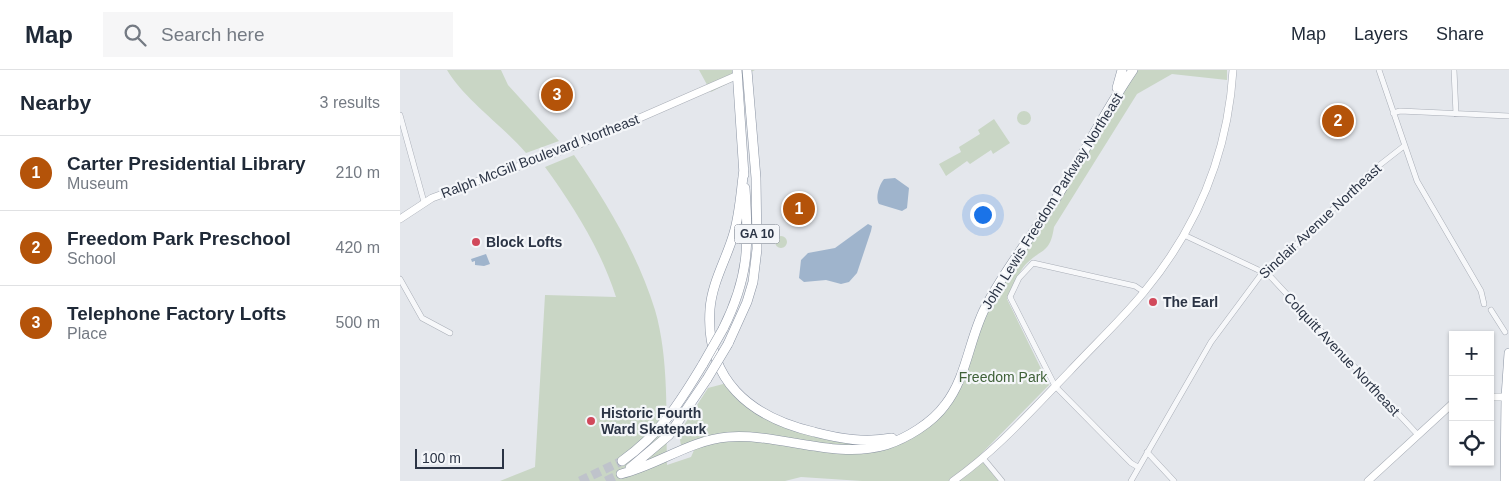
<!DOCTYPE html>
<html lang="en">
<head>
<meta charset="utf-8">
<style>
  body { margin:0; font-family:Arial,sans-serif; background:#f6f6f7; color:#1f2937 }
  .controls { position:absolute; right:15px; bottom:15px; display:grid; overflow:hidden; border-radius:0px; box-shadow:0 1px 4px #0004 }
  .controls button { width:45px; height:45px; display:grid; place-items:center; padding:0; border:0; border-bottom:1px solid #e0e1e3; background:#fff; color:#1f2937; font:25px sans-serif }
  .scale { position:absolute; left:15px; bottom:12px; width:89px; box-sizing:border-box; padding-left:5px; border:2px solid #2b3445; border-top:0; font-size:14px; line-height:18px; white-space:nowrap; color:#2b3445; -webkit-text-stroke:4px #f4f6f9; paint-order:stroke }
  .you { position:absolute; left:582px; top:144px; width:18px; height:18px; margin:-12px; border:4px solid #fff; border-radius:50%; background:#1a73e8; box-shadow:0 0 0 8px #1a73e833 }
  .badge { display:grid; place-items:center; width:32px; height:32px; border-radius:50%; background:#b45309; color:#fff; font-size:16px; font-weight:700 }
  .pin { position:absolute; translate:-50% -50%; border:2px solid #fff; box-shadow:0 1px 5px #0006 }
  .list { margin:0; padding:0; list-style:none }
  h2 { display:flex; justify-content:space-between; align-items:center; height:65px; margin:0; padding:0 20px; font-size:21px }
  h2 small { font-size:16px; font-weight:400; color:#747a83 }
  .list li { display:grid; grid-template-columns:32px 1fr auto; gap:15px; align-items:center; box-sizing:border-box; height:75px; padding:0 20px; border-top:1px solid #e0e1e3 }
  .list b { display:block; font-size:19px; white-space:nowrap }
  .list p { margin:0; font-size:16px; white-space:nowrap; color:#747a83 }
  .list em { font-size:16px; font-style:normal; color:#747a83 }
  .icon { flex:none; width:28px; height:28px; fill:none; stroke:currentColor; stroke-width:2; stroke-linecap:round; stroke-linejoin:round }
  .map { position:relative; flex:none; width:1109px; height:411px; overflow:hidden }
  header { display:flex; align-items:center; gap:30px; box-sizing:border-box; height:70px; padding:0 25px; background:#fff; border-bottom:1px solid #e0e1e3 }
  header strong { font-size:24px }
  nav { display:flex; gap:28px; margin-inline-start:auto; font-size:18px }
  .search { width:350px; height:45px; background:#f6f6f7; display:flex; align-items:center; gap:12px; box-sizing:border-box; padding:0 18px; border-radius:0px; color:#747a83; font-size:19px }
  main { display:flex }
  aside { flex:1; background:#fff }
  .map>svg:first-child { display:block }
  .green { fill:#c9d6c5 }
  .water { fill:#9fb4cc }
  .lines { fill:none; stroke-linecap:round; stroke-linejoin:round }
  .highway-tunnel { stroke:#bfc3cb; stroke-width:9; stroke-dasharray:9 4.5; stroke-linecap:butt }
  .street-casing { stroke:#a9aeb7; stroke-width:6 }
  .secondary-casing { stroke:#a9aeb7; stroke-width:8 }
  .highway-casing { stroke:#8b94a3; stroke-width:10 }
  .street { stroke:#f7f8fa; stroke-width:5 }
  .secondary { stroke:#fff; stroke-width:7 }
  .highway { stroke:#fff; stroke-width:9 }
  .highway-bridge-casing { stroke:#8b94a3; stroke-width:10; stroke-linecap:butt }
  .highway-bridge { stroke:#fff; stroke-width:9 }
  .poi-dot { fill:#d1495b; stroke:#f4f6f9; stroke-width:2 }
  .labels { text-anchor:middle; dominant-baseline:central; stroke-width:4.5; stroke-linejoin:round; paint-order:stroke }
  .shield { fill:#f4f6f9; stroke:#676e7b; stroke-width:1 }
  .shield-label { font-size:12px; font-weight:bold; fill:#2b3445 }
  .street-label { font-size:14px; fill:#2b3445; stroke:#f4f6f9 }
  .poi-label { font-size:14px; font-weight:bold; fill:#2b3445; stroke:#f4f6f9; text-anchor:start }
  .park-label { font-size:14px; fill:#3f6138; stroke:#f4f6f9 }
</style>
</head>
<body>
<header>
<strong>Map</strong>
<div class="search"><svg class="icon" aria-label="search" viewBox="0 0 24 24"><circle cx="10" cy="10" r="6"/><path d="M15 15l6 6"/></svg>Search here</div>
<nav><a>Map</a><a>Layers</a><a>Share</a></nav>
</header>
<main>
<aside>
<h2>Nearby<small>3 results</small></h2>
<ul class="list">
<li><span class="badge">1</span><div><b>Carter Presidential Library</b><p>Museum</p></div><em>210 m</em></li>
<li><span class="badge">2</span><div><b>Freedom Park Preschool</b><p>School</p></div><em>420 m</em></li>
<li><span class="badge">3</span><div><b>Telephone Factory Lofts</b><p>Place</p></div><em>500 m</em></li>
</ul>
</aside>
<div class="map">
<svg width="1109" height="411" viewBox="0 0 1109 411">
  <rect width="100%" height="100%" fill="#e4e7ec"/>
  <path class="green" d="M 47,0 L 101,0 L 108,15 L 159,71 L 126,83 C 102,55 64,29 47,0 Z
    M 299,0 L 355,0 L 311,22 Z
    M 723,0 L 827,0 L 827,10 L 772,4 L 737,24 L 654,157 C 650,184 642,178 626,194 C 618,202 613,219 607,229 L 649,315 L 580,385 L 602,411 L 462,411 L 401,407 L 385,411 L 100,411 L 135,397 L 145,225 L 216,227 C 201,180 174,137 145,97 L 174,85 C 207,133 238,185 255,240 C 269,288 266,346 267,395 L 291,387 L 295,378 L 334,369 L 466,380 L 534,351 L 554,330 L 576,265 L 597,223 L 710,42 Z
    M617 48a7 7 0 1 1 14 0a7 7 0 1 1-14 0Z
    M 594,49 L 610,73 L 593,84 L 591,80 L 570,94 L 567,91 L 546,106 L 539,94 L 561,82 L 559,77 L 580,64 L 578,60 Z
    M375 172a6 6 0 1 1 12 0a6 6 0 1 1-12 0Z
    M 327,313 L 366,348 L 478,372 L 456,377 L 360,366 L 281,376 L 279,363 L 308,318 Z"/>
  <path class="water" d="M 495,108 L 509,118 L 507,138 L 502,141 L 479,134 C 475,128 479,115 484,109 Z
    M 468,154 L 472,156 L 471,161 L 457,203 L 449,212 L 441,214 L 426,210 L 404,212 L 399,208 L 401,190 L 408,183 L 435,178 Z
    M 86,184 L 90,194 L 84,196 L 75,195 L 75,191 L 72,192 L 71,189 Z"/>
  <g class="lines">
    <path class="highway-tunnel" d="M 180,411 L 222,391
      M 206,411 L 221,404"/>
    <defs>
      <path id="street" d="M 979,0 L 1017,111 L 1081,221 L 1084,234
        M 1054,0 L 1056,44
        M 993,43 L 1000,41 L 1109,46
        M 0,45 L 24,132
        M 784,165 L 869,205 L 1018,365
        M 0,209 L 22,248 L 50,263
        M 1091,240 L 1105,262
        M 747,382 L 774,411
        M 583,388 L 602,411
        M 738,397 L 731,393 L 655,316 L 610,227 L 619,208 L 633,193 L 735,216 L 744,222
        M 731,411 L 811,272 L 860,206 L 901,170 L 972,101 L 1004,76"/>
      <path id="secondary" d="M 0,149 L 32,128 L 180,74 L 338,5
        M 1090,327 L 1109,327
        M 553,411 C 597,380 632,340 669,302 C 694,275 721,250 744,222 C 797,158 828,83 833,0
        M 968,411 L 1053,333"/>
      <path id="highway" d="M 337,0 L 344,105
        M 717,18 L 722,0
        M 344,99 C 341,120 340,143 334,163 C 327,188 312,212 310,239 C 305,310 350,347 414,362 C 441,369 465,373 492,368
        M 323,259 C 349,207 349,175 345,118
        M 328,274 L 347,232 L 353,212 L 357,179 L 356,108 L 347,0
        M 222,391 C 260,364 279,334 303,294
        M 230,398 L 269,365 L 307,309
        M 221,404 C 258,395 290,370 328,367 C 380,363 435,390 486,375 C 507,368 532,353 545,335 C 567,307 569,269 585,238 C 605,199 632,166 655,130 C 682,87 705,41 733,0
        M 1105,411 L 1106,327 L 1109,283"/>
    </defs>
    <use href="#street" class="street-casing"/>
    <use href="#secondary" class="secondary-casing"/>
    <use href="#highway" class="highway-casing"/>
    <use href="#street" class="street"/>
    <use href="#secondary" class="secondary"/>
    <use href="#highway" class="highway"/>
    <defs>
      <path id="highway-bridge" d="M 303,294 L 323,259
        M 307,309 L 328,274"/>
    </defs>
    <use href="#highway-bridge" class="highway-bridge-casing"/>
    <use href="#highway-bridge" class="highway-bridge"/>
  </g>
  <g class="poi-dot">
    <circle cx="76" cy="172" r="5"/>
    <circle cx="753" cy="232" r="5"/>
    <circle cx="191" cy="351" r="5"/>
  </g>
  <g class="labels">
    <rect class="shield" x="334.5" y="154.5" width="45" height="19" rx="4"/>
    <g class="shield-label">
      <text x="357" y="164">GA 10</text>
    </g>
    <g class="street-label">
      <text transform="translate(140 86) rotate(-21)">Ralph McGill Boulevard Northeast</text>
      <text transform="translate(652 131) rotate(-58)">John Lewis Freedom Parkway Northeast</text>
      <text transform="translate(920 151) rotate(-43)">Sinclair Avenue Northeast</text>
      <text transform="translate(942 284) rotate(47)">Colquitt Avenue Northeast</text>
    </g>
    <g class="poi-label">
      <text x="86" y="172">Block Lofts</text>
      <text x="763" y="232">The Earl</text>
      <text x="201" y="343">Historic Fourth<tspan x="201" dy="16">Ward Skatepark</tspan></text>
    </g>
    <g class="park-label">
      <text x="603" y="307">Freedom Park</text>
    </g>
  </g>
</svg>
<div class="controls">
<button>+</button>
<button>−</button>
<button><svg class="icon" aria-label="locate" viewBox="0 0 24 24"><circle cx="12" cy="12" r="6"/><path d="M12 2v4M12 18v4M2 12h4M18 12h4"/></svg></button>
</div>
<div class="scale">100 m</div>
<div class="you"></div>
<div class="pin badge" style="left:399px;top:139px">1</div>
<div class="pin badge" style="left:938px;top:51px">2</div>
<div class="pin badge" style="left:157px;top:25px">3</div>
</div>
</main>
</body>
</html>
